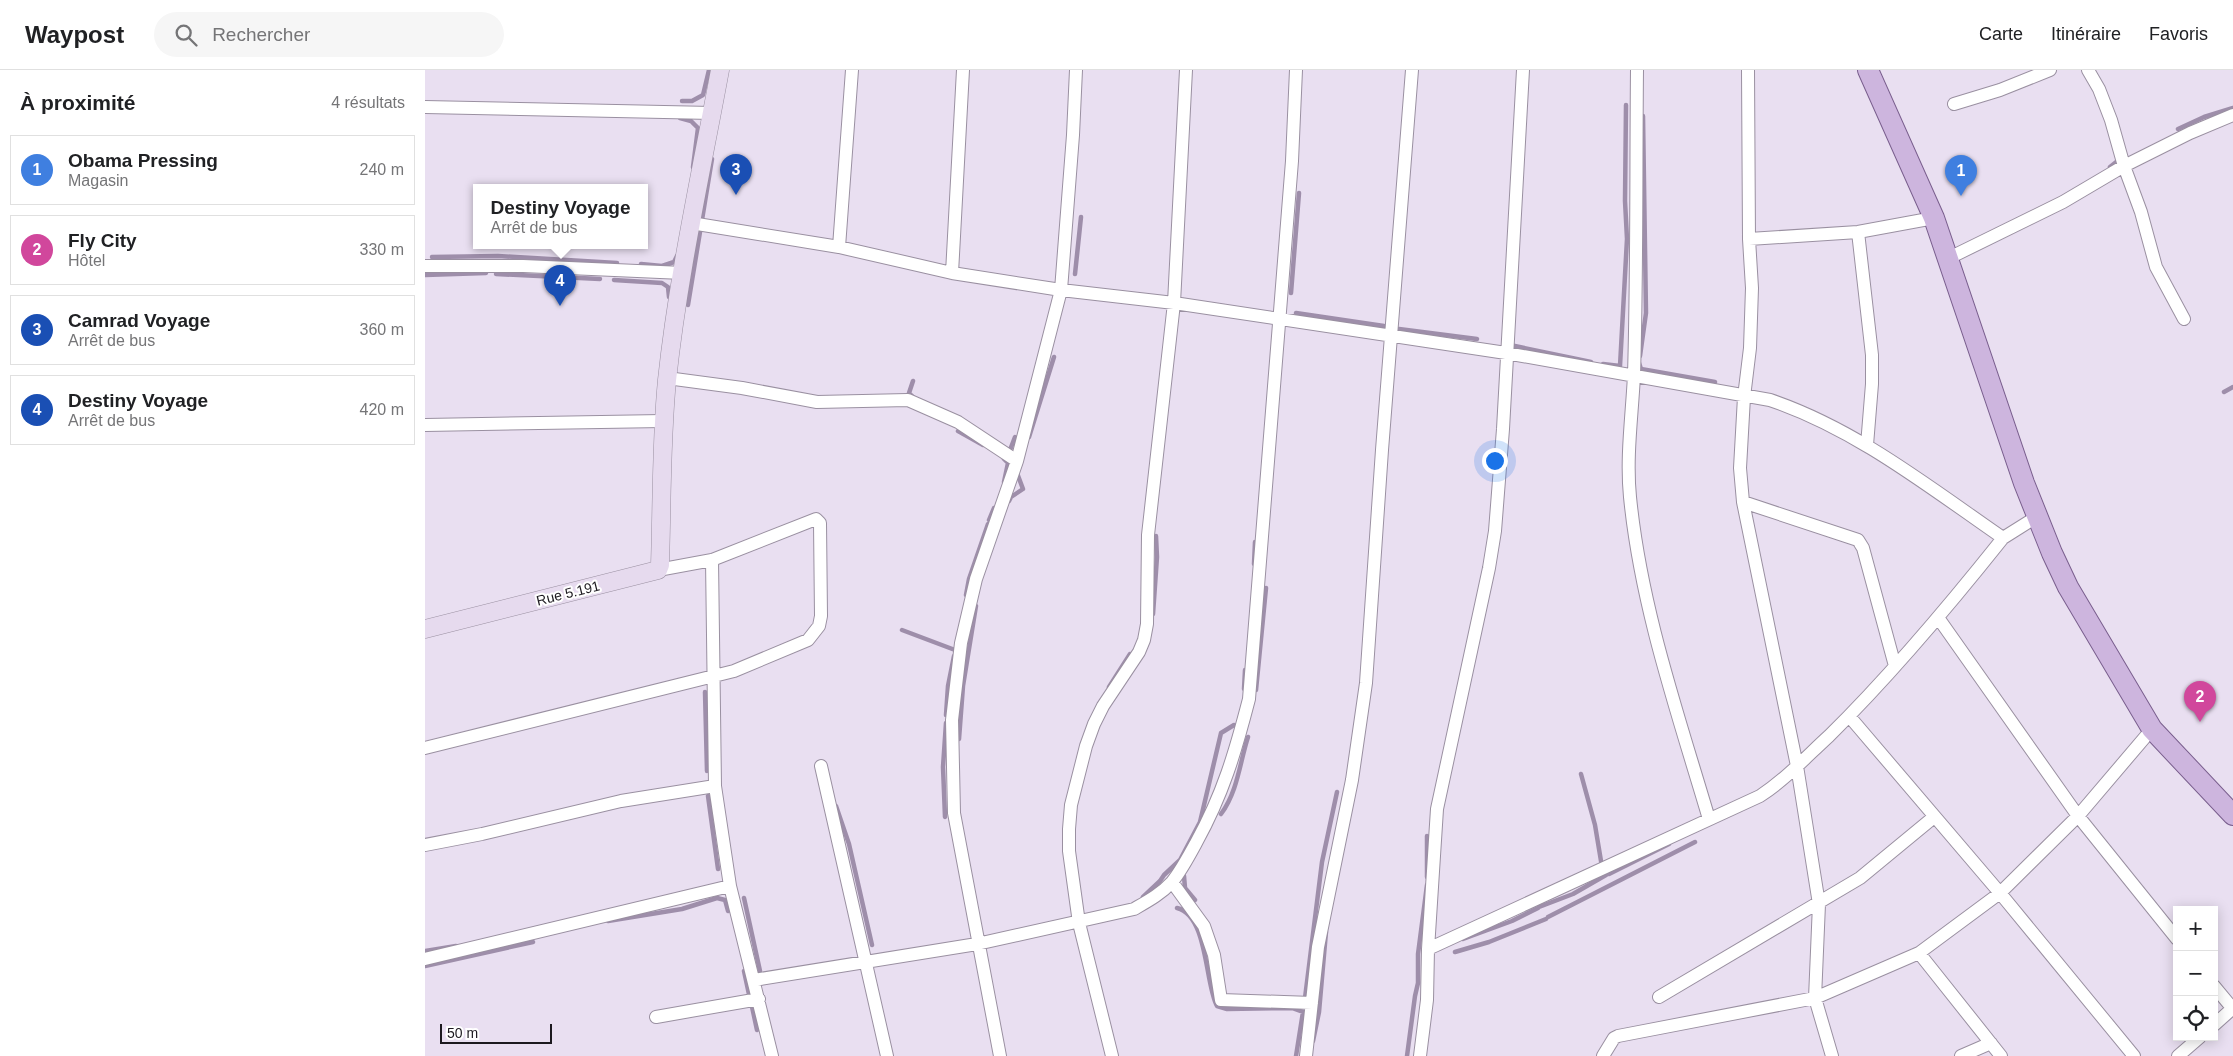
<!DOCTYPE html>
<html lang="fr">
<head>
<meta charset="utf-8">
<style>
  body { margin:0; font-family:Arial,sans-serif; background:#f6f6f6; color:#202124 }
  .controls { position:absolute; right:15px; bottom:15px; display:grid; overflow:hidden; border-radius:0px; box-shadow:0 2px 12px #0003 }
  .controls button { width:45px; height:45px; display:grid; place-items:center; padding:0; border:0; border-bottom:1px solid #e0e0e0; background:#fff; color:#202124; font:25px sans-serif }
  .scale { position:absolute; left:15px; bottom:12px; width:112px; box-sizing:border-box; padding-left:5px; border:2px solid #1c191f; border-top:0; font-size:14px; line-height:18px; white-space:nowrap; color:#1c191f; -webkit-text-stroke:4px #fff; paint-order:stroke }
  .you { position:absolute; left:1069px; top:390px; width:18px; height:18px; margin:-12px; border:4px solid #fff; border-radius:50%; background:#1a73e8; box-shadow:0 0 0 8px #1a73e833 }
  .badge { display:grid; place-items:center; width:32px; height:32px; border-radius:50%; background:#766800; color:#fff; font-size:16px; font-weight:700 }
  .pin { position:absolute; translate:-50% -41px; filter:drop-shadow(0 1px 2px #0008) }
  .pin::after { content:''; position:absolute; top:26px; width:18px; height:15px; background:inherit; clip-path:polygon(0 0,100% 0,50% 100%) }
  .popup { position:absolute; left:48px; top:114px; width:175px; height:65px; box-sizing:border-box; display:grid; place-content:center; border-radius:0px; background:#fff; filter:drop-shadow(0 1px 4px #0005); font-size:16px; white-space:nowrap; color:#757577 }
  .popup b { font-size:19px; color:#202124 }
  .popup::after { content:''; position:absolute; left:50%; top:100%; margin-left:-10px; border:10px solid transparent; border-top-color:#fff }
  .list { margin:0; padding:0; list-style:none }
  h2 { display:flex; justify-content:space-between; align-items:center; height:65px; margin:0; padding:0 20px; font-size:21px }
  h2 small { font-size:16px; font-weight:400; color:#757577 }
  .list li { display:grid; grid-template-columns:32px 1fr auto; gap:15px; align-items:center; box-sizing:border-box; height:70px; margin:0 10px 10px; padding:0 10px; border:1px solid #e0e0e0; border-radius:0px }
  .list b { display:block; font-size:19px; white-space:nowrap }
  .list p { margin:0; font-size:16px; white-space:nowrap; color:#757577 }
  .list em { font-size:16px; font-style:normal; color:#757577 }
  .icon { flex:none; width:28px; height:28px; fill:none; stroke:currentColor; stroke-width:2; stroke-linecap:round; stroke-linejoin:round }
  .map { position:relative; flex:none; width:1808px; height:986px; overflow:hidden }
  header { display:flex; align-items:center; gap:30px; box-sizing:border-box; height:70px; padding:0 25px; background:#fff; border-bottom:1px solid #e0e0e0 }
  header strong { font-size:24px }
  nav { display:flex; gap:28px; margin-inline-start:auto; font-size:18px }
  .search { width:350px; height:45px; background:#f6f6f6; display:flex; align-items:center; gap:12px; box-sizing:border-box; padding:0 18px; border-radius:28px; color:#757577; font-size:19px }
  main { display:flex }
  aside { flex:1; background:#fff }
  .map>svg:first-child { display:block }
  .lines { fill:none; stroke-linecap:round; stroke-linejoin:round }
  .stream { stroke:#9e8eaa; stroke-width:4.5 }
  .street-casing { stroke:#9a90a1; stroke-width:14 }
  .secondary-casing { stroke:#9a90a1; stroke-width:19 }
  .primary-casing { stroke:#795e8d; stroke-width:22 }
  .street { stroke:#fff; stroke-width:12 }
  .secondary { stroke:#e6daee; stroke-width:18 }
  .primary { stroke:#cdb5de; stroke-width:20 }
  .labels { text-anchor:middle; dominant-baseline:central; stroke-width:4; stroke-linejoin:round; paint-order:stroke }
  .street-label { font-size:14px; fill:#1c191f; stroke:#fff }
</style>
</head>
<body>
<header>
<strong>Waypost</strong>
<div class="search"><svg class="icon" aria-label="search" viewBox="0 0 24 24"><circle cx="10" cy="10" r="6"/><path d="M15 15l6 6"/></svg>Rechercher</div>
<nav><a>Carte</a><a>Itinéraire</a><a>Favoris</a></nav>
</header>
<main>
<aside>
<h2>À proximité<small>4 résultats</small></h2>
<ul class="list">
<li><span class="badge" style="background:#3f7fe0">1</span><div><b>Obama Pressing</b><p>Magasin</p></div><em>240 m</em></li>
<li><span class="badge" style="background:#d1479c">2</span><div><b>Fly City</b><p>Hôtel</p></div><em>330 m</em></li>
<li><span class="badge" style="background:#1a4fb4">3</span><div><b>Camrad Voyage</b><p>Arrêt de bus</p></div><em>360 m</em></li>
<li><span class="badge" style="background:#1a4fb4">4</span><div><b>Destiny Voyage</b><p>Arrêt de bus</p></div><em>420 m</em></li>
</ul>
</aside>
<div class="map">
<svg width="1808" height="986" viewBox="0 0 1808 986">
  <rect width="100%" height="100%" fill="#e9dff1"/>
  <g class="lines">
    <path class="stream" d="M 257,31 L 267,31 L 278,25 L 284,0
      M 255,48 L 266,51 L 273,58 L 268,97
      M 1753,59 L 1779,47 L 1808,38
      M 1685,97 L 1695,89
      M 7,187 L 73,186 L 192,193
      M 216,194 L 237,196 L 249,192 L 252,186
      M 71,204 L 175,209
      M 650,204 L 656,147
      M 0,205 L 61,203
      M 189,210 L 237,213 L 243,217 L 244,227
      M 866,223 L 874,123
      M 263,235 L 287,89
      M 871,243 L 959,256
      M 974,259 L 1052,269
      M 1085,275 L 1166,292
      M 1215,286 L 1221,243 L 1218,46
      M 1214,293 L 1216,299 L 1290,312
      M 1178,294 L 1195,296 L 1202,169 L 1200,131 L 1201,35
      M 1799,322 L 1808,317
      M 488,327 L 484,323 L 488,311
      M 533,361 L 558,375
      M 604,367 L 629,287
      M 581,379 L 585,380 L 590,367
      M 579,389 L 583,393 L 579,412
      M 584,431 L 586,427 L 598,419 L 592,403
      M 564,450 L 569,438
      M 829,494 L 830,472
      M 541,525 L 544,509 L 563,454
      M 728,544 L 732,487 L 731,466
      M 477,560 L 530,580
      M 684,617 L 705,584
      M 819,619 L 820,600
      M 831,620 L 841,518
      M 280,622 L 282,701
      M 521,645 L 523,616 L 529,586
      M 530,668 L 534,669 L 538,616 L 551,536
      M 283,726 L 293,799
      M 411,736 L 424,774 L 447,875
      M 796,744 C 813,721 815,691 823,667
      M 520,747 L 518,697 L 521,653
      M 1184,804 L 1244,774
      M 759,806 L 760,818 L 770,830
      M 1002,807 L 1002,766
      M 718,827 L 735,811 L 739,805 L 755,790 L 775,752 L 796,663 L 809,655
      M 319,828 L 335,901
      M 1114,837 L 1148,824 L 1181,805 L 1177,797 L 1170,755 L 1156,704
      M 752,838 C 783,845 780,915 792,936 L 802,939 L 867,938 L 878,942 L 871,986
      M 1123,847 L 1270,772
      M 183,851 L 257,839 L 292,828 L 300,830 L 303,841
      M 1038,869 L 1087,851 L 1113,838
      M 0,881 L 31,876
      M 1030,882 L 1064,872 L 1121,849
      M 0,896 L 108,872
      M 319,901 L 325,929
      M 878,929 L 880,928 L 897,792 L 912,722
      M 326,932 L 332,960
      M 888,971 L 894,942 L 901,862
      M 982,986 L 990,926 L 993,913 L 993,884 L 1002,815"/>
    <defs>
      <path id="street" d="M 1212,0 C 1211,102 1212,204 1209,305 C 1207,346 1201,387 1205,427 C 1216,538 1253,644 1284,749
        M 1323,0 L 1324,169 L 1327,218 L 1325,278 L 1319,327 L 1315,398 L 1318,432 L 1372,696 L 1394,834 L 1390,928 L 1407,986
        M 1663,0 L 1674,19 L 1686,50 L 1699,96 L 1716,142 L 1731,197 L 1759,249
        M 1529,34 L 1575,20 L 1625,0
        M 0,37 L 287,43
        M 266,153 L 414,177 L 527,203 L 636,220 L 749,233 L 1081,283 L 1345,330 C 1431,359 1504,417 1578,468 C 1523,537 1467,604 1404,666 C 1381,687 1361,709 1335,726 L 1003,879
        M 1433,162 L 1447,285 L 1447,314 L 1442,375
        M 1324,169 L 1433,162 L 1509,148
        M 414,177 L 427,0
        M 1524,188 L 1638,132 L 1699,96 L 1765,63 L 1808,45
        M 0,196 L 98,196 L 258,203
        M 527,203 L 538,0
        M 242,308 L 317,318 L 392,332 L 483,330 L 533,352 L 592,391
        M 0,355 L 238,351
        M 1318,432 L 1433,470 L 1438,478 L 1470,596
        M 1578,468 L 1613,446
        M 287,490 L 290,716 L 305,816 L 347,986
        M 1514,549 L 1653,746 L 1752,869
        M 1424,646 L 1575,823 L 1709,986
        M 0,678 L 309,601 L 383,570 L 394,556 L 396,546 L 395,453 L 391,449 L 287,490 L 233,500
        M 396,696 L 462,986
        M 0,775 L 57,764 L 196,731 L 290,716
        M 747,812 L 779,856 L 789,885 L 796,930 L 887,933
        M 1494,883 L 1576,986
        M 0,889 L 305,816
        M 329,910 L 552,874 L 709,839 C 723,831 736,824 747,812 C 756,801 764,786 771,773 C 798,724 810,683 824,629 L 867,91 L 871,0
        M 1789,916 L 1808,939
        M 1234,927 L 1435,808 L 1509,747
        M 231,947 L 334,929
        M 1789,955 L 1808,938
        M 575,986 L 529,743 L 527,650 L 536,573 L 551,509 L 592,391 L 636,220 L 648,65 L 651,0
        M 687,986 L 654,853 L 644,781 L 644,759 L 646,735 L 661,676 L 669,654 L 678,636 L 714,582 L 719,570 L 722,554 L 723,465 L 749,233 L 761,0
        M 881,986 L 893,877 L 927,710 L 941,613 L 957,380 L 987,0
        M 995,986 L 1002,930 L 1003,879 L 1012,739 L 1064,498 L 1070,461 L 1078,359 L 1098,0
        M 1178,986 L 1189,968 L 1193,966 L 1390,928 L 1494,883 L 1575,823 L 1653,746 L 1727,659
        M 1536,986 L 1566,973
        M 1753,986 L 1775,967"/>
      <path id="secondary" d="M 0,559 L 233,500 L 235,495 C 237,434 236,371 242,310 C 253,206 276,103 295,0"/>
      <path id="primary" d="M 1443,0 L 1509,148 L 1599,413 L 1627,483 L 1643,517 L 1727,659 L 1808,745"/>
    </defs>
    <use href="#street" class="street-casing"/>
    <use href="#secondary" class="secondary-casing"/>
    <use href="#primary" class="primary-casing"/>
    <use href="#street" class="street"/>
    <use href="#secondary" class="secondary"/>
    <use href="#primary" class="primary"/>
  </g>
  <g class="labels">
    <g class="street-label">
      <text transform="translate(143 523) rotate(-14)">Rue 5.191</text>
    </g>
  </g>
</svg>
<div class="controls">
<button>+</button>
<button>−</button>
<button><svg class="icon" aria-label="locate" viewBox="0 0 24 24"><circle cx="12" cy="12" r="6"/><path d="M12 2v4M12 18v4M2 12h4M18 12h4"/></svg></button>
</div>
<div class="scale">50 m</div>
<div class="you"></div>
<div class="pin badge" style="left:1536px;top:126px;background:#3f7fe0">1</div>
<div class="pin badge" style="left:1775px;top:652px;background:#d1479c">2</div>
<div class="pin badge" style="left:311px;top:125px;background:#1a4fb4">3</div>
<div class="pin badge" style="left:135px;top:236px;background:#1a4fb4">4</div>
<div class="popup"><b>Destiny Voyage</b>Arrêt de bus</div>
</div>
</main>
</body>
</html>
